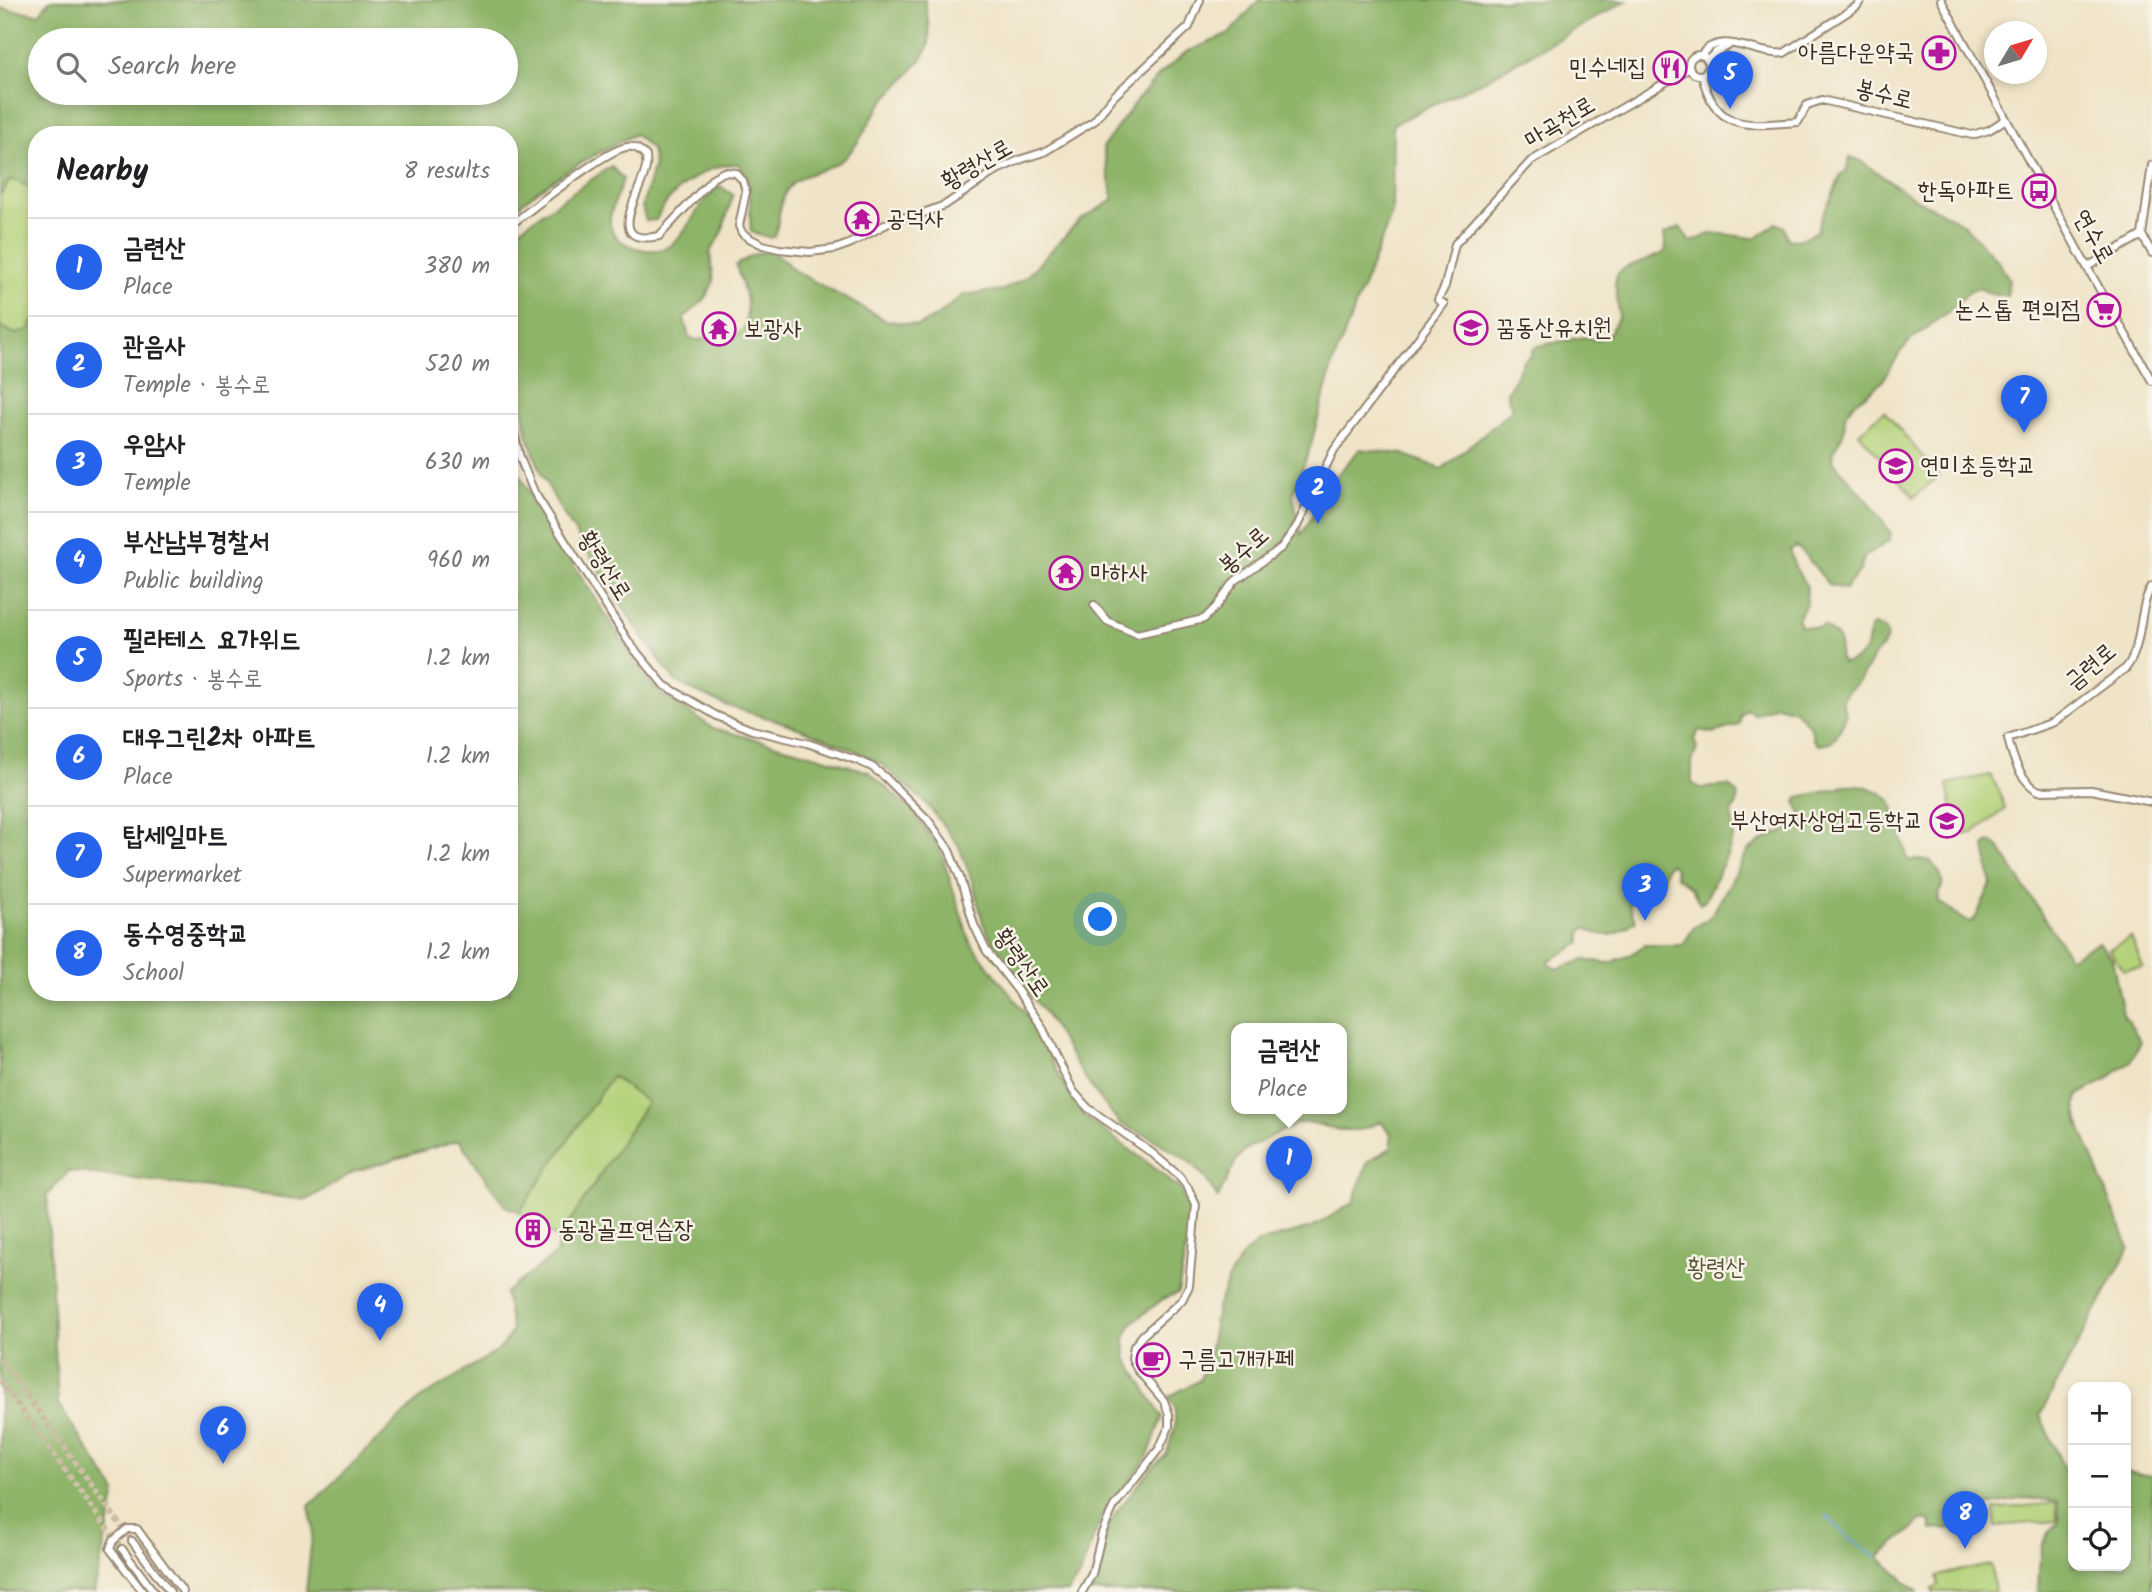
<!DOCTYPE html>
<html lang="en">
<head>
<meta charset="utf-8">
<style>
  body { margin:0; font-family:Kalam,"Poor Story",sans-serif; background:#f6f6f6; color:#202124 }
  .controls { position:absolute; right:21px; bottom:21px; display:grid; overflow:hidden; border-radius:14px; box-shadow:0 4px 10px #0003 }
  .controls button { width:63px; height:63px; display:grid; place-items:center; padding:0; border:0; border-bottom:2px solid #e0e0e0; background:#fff; color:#202124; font:35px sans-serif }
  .compass { position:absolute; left:1984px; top:21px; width:63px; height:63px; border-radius:50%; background:#fff; box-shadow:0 4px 10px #0003; rotate:52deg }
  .you { position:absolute; left:1101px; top:920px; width:24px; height:24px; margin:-18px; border:5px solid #fff; border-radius:50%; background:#1a73e8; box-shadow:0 0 0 10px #1a73e833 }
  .badge { display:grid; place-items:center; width:46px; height:46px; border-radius:50%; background:#2563eb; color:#fff; font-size:23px; font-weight:700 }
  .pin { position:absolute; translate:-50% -58px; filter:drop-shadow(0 2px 4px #0008) }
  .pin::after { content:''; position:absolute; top:37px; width:24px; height:21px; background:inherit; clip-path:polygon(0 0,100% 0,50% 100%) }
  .popup { position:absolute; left:1231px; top:1023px; width:116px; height:91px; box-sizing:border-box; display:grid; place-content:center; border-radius:14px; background:#fff; filter:drop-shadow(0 2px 5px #0005); font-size:23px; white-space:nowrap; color:#757577 }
  .popup b { font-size:26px; color:#202124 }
  .popup::after { content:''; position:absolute; left:50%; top:100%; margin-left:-14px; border:14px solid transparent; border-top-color:#fff }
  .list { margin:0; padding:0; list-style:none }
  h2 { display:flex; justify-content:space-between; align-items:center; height:91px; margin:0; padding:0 28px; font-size:30px }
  h2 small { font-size:23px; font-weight:400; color:#757577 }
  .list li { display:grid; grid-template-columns:46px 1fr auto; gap:21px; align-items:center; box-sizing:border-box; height:98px; padding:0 28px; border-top:2px solid #e0e0e0 }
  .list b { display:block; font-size:26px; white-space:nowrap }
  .list p { margin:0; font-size:23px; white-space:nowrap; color:#757577 }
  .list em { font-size:23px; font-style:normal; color:#757577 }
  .icon { flex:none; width:38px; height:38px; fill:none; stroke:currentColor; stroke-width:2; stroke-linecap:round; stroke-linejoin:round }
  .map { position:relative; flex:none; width:2152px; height:1592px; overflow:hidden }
  .search { position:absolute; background:#fff; box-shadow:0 4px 10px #0003; left:28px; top:28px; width:490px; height:77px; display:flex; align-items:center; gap:18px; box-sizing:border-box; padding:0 24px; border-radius:38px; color:#757577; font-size:26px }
  .panel { position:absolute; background:#fff; box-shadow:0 4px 10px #0003; left:28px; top:126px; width:490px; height:875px; border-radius:28px }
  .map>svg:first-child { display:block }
  .green { fill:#b3d279; stroke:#777e4c; stroke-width:2 }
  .forest { fill:#8eb469; stroke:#646f44; stroke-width:2; fill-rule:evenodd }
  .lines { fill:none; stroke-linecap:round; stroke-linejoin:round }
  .stream { stroke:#75a5df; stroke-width:2 }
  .secondary-tunnel { stroke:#ccbfa6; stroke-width:6; stroke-dasharray:6 3; stroke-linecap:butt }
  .secondary-casing { stroke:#968773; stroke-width:10 }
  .secondary { stroke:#fff; stroke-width:6 }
  .labels { text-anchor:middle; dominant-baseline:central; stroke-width:5; stroke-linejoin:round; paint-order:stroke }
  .poi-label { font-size:24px; fill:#3b2a1e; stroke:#f7f3e8; text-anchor:start }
  .street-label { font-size:24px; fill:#3b2a1e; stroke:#f7f3e8 }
  .park-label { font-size:24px; fill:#595435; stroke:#f7f3e8 }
</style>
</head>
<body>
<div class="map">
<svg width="2152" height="1592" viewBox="0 0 2152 1592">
  <rect width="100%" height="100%" fill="#f7f3e8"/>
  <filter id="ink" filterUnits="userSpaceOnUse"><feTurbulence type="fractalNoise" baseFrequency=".0143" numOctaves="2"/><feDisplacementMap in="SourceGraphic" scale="14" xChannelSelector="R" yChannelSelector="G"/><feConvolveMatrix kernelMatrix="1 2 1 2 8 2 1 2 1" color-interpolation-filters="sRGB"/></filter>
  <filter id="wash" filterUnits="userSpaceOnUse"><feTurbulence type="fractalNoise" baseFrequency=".00686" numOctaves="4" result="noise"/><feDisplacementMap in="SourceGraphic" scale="28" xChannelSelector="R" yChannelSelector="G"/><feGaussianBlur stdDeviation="1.57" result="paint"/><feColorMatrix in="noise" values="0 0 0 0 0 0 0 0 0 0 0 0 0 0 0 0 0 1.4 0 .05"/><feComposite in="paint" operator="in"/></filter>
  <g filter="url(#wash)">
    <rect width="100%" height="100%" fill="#f0e4c8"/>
    <path class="green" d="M 11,179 L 37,190 L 37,316 L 28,330 L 15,334 L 0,326 L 0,195 Z
      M 1884,411 L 1939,476 L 1914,497 L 1859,433 Z
      M 1990,775 L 1998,789 L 2005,809 L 1973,833 L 1957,836 L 1947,784 Z
      M 2131,937 L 2143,967 L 2123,970 L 2109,949 Z
      M 611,1076 L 647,1102 L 559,1239 L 519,1212 Z
      M 2056,1503 L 2057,1521 L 1996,1526 L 1994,1509 Z
      M 1991,1565 L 1995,1592 L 1933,1592 L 1932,1589 L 1939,1586 L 1937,1576 L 1957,1571 Z"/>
    <path class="forest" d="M 50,0 L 925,0 C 926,13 931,30 929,43 C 927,59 895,88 883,102 C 869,119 861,144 843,159 C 828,172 804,171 791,185 C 778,198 780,219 775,236 L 771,238 L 751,232 C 748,205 756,187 738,164 C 707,163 668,192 656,220 L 646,221 L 642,207 L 654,165 L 651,149 L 635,134 C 590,157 547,180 509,214 L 509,135 L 37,135 L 37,190 L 11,179 L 0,195 L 0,8 L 39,14 ZM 40,40 L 506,40 L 506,93 L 40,93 Z
      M 1259,0 L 1628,0 L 1485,80 L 1393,124 L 1392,213 L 1332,366 L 1310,448 L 1293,494 L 1301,535 L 1337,475 L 1360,449 L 1403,454 L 1442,469 L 1512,410 L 1507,393 L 1523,361 L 1531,356 L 1532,350 L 1538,346 L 1584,337 L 1596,340 L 1610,333 L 1619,316 L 1615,283 L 1618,273 L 1625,268 L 1662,254 L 1666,250 L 1664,234 L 1680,227 L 1690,242 C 1699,241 1703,235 1711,234 C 1727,232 1741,238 1757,238 L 1776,223 L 1784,227 L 1788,239 C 1799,242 1807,237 1817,231 C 1821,211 1836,195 1840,175 L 1846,172 L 1850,157 L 1859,160 L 1917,200 L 1961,222 L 1998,261 L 2009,279 L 2007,295 L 1994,295 L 1981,289 L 1972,289 L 1949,311 L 1912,339 L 1901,351 L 1882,382 L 1852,405 L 1845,415 L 1844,432 L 1833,452 L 1832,460 L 1869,502 L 1891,533 L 1889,541 L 1864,557 L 1861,569 L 1845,589 L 1829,585 L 1803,552 L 1796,547 L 1790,551 L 1795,567 L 1807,587 L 1806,604 L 1797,619 L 1801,626 L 1817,628 L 1824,626 C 1837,637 1843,639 1839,657 L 1842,663 C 1865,661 1869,646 1870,627 L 1874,625 C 1900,633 1882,645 1873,658 C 1867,667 1862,678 1854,686 C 1850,690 1845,693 1843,699 C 1842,705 1844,710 1846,715 C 1840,730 1836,745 1818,745 L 1813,739 L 1811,727 L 1795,710 L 1776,705 L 1754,714 L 1747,709 L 1741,715 L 1739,725 L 1713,733 L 1699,730 L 1694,739 L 1697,748 L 1692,762 L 1692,783 L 1700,788 L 1729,786 L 1738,794 L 1736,806 L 1732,811 L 1733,837 L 1728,853 L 1705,901 L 1700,904 L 1691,887 L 1676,877 L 1674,866 L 1670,863 C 1663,870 1665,873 1662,881 C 1659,889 1652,895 1645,900 L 1635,898 L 1629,904 L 1632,913 L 1636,920 C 1618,935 1608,941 1585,928 L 1581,932 L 1581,943 L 1549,961 L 1550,966 L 1558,969 L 1583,960 L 1610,963 L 1628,956 L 1645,945 L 1683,945 L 1694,927 L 1709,918 L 1715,910 L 1749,849 L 1775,834 L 1800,827 L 1803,818 L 1796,803 L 1798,797 L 1837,789 C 1852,779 1882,789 1892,803 L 1908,860 L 1929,860 C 1936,866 1943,876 1942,886 C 1940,893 1937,895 1939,903 C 1952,906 1958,921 1971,922 L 1976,917 L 1991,884 L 1985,846 L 1987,843 L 1993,842 L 1998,846 L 2070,958 L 2098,942 L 2112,958 L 2123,1014 L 2141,1041 L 2131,1061 L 2106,1080 L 2078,1095 L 2076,1104 L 2078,1121 L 2129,1248 L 2040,1415 L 2068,1478 L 2073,1480 L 2073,1566 L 2126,1566 L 2126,1472 L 2152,1476 L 2152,1592 L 2038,1592 C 2040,1570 2036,1535 2059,1523 L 2058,1502 L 2026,1498 L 1988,1505 L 1985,1525 L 1932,1530 L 1930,1521 L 1920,1520 L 1916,1526 L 1878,1557 L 1918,1592 L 1085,1592 L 1092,1582 L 1109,1525 L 1118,1510 L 1151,1469 L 1166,1455 L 1175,1427 L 1175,1407 L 1168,1397 L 1200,1380 L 1210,1349 L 1217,1308 L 1229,1277 L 1243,1255 L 1259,1242 L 1311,1228 L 1353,1203 L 1368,1161 L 1391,1148 L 1391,1134 L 1381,1122 L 1360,1130 L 1340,1130 L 1308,1122 L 1296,1124 L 1248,1148 L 1237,1159 L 1218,1198 L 1205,1178 L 1190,1162 L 1150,1137 L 1119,1123 L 1088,1083 L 1044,1012 L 998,954 L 983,923 L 973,883 L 959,846 L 925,802 L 881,764 L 856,751 L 788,724 L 728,706 L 691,690 L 674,680 L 632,621 L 562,512 L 542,475 L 528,437 L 519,385 L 509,358 L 509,236 L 611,166 L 623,179 C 620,190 610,209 610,221 C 609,246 654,258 671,245 C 686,233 693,216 704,201 C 708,195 714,191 720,186 L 733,195 L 721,235 L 710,252 L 714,281 L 704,300 L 684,318 L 689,338 L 699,340 L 713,335 L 734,338 L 746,326 L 747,301 L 736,265 C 761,249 772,245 793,270 L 885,320 L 918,326 L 936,317 L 963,295 L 1003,290 L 1026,277 L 1080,220 L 1113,200 L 1103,147 L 1137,100 L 1160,74 L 1186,52 L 1229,34 ZM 1236,1028 L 1342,1028 L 1342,1108 L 1236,1108 Z
      M 37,316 L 37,992 L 509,992 L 509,455 L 538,509 L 648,681 L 667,698 L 713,728 L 811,754 L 869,772 L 912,811 L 940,849 L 970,942 L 1026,1014 L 1065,1086 L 1085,1117 L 1151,1165 L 1180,1189 L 1191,1219 L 1178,1293 L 1163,1299 L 1132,1323 L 1125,1338 L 1126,1357 L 1162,1417 L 1148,1456 L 1102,1515 L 1079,1577 L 1067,1592 L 306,1592 L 313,1527 L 309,1506 L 420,1399 L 500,1349 L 512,1331 L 505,1293 L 556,1254 L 559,1239 L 647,1102 L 612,1076 L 519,1212 L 505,1206 L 459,1140 L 355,1171 L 307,1200 L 69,1171 L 47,1195 L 58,1404 L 116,1492 L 94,1592 L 0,1592 L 0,326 L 15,334 L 28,330 Z"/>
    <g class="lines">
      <path class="stream" d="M 1827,1516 C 1842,1534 1857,1545 1877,1557"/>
    </g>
  </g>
  <g filter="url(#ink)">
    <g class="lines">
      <path class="secondary-tunnel" d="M 0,1358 L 132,1541
        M 0,1380 L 122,1549"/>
      <defs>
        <path id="secondary" d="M 1941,0 L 2087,267 L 2152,381
          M 1701,55 C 1722,28 1758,57 1784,53 L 1857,6 L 1861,0
          M1689 65a10 10 0 1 1 20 0a10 10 0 1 1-20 0Z
          M 1707,60 L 1716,52 L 1728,46
          M 1702,75 C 1716,134 1749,125 1798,122 L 1807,105 L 1822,100 L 1972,135 L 1989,130 L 2006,119
          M 509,226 C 531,210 606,149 627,147 C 636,146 640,150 646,156 C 646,160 647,164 646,167 C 643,189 601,248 659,236 L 714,177 L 724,172 L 736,173 L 743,181 L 746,192 L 739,226 L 742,233 L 751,239 L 763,245 L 779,249 L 810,252 L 835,249 L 849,244 L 896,219 L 918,215 L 945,205 L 997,170 L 1022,159 L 1044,152 L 1094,121 L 1114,96 L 1189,27 L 1200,0
          M 2142,235 L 2152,253
          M 2087,267 L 2142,235 L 2152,165
          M 509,412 L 520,458 L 534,492 L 630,644 L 664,685 L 717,716 L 752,730 L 807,743 L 859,761 L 872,767 L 885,777 L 928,820 L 949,850 L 960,878 L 974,925 L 986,950 L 1017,990 L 1041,1025 L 1073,1091 L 1088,1108 L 1152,1153 L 1178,1175 L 1188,1188 L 1196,1205 L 1189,1286 L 1182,1300 L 1142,1336 L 1134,1346 L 1132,1358 L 1137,1369 L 1164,1401 L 1169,1414 L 1169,1427 L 1159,1449 L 1114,1506 L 1102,1533 L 1092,1574 L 1082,1592
          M 2152,586 C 2137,610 2144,645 2126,668 L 2054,722 L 2008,738 C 2012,757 2021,782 2039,791 L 2091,790 L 2152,802
          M 1094,605 L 1107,621 L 1137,634 L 1204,619 L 1216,607 L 1235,581 L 1281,548 L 1297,526 L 1334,450 L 1444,304 L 1438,300 L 1445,286 L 1455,244 L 1531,161 L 1690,68
          M 132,1541 L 170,1592
          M 122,1549 L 154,1592
          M 143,1592 L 110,1549 L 113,1541 L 127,1529 L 137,1529 L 183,1592"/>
      </defs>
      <use href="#secondary" class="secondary-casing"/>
      <use href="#secondary" class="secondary"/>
    </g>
  </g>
  <defs>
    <symbol id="pharmacy-ring" viewBox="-11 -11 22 22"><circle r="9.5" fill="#f7f3e8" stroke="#b5179e" stroke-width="1.5"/><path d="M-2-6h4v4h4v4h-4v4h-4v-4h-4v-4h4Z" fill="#b5179e"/></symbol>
    <symbol id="restaurant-ring" viewBox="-11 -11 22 22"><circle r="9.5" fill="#f7f3e8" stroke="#b5179e" stroke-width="1.5"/><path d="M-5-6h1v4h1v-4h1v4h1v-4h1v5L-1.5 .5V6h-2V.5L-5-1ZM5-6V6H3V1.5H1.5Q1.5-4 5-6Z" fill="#b5179e"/></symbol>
    <symbol id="bus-ring" viewBox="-11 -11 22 22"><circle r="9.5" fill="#f7f3e8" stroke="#b5179e" stroke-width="1.5"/><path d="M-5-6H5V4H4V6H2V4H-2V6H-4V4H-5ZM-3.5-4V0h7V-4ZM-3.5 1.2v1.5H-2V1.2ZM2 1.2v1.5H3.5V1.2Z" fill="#b5179e"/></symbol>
    <symbol id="temple-ring" viewBox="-11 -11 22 22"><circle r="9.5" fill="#f7f3e8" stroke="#b5179e" stroke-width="1.5"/><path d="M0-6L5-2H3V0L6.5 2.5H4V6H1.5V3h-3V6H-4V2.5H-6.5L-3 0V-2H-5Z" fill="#b5179e"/></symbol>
    <symbol id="supermarket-ring" viewBox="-11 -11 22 22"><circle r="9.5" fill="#f7f3e8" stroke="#b5179e" stroke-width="1.5"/><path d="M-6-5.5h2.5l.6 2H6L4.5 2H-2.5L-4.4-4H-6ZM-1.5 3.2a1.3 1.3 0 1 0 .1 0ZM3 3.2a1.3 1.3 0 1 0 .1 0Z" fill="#b5179e"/></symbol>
    <symbol id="school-ring" viewBox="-11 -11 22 22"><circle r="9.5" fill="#f7f3e8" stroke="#b5179e" stroke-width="1.5"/><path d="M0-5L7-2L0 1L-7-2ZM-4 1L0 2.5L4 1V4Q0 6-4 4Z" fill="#b5179e"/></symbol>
    <symbol id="building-ring" viewBox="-11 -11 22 22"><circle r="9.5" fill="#f7f3e8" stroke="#b5179e" stroke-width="1.5"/><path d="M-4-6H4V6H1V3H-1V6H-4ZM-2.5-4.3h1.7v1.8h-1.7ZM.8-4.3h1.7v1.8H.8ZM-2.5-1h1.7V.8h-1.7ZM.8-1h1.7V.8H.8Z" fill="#b5179e"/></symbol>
    <symbol id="cafe-ring" viewBox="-11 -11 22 22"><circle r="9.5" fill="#f7f3e8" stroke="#b5179e" stroke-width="1.5"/><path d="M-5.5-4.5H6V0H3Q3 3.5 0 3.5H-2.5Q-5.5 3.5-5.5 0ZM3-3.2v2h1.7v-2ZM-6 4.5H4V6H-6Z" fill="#b5179e"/></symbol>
  </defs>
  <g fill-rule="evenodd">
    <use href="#pharmacy-ring" x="1920" y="34" width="38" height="38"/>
    <use href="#restaurant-ring" x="1651" y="49" width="38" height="38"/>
    <use href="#bus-ring" x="2020" y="172" width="38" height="38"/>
    <use href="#temple-ring" x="843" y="200" width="38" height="38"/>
    <use href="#supermarket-ring" x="2085" y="291" width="38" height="38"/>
    <use href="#school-ring" x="1452" y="309" width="38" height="38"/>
    <use href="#temple-ring" x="700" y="310" width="38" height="38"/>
    <use href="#school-ring" x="1877" y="447" width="38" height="38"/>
    <use href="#temple-ring" x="1047" y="554" width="38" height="38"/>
    <use href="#school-ring" x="1928" y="802" width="38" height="38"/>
    <use href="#building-ring" x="514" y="1211" width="38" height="38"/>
    <use href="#cafe-ring" x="1134" y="1341" width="38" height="38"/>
  </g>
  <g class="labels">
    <g class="poi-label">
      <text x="1914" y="53" text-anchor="end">아름다운약국</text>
      <text x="1646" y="68" text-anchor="end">민수네집</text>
      <text x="2014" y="191" text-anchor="end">한독아파트</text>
      <text x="886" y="219">공덕사</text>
      <text x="2080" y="310" text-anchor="end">논스톱 편의점</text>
      <text x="1496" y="328">꿈동산유치원</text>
      <text x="744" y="329">보광사</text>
      <text x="1920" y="466">연미초등학교</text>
      <text x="1090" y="573">마하사</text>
      <text x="1923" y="821" text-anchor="end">부산여자상업고등학교</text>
      <text x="558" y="1230">동광골프연습장</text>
      <text x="1178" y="1360">구름고개카페</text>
    </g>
    <g class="street-label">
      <text transform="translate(1884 95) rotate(14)">봉수로</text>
      <text transform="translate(1560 123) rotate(-31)">마곡천로</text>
      <text transform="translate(977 165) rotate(-30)">황령산로</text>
      <text transform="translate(2093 237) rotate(61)">연수로</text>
      <text transform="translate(1244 551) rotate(-41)">봉수로</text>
      <text transform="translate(604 566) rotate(58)">황령산로</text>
      <text transform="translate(2091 667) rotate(-40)">금련로</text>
      <text transform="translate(1021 963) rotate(55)">황령산로</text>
    </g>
    <g class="park-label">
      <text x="1716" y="1268">황령산</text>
    </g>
  </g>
</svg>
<div class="controls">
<button>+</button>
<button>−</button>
<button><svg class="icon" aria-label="locate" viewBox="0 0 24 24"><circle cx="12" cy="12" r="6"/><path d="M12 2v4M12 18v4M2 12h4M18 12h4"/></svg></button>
</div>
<svg class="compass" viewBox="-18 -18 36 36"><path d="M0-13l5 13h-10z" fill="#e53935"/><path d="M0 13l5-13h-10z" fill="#757577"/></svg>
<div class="you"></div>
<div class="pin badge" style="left:1289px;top:1194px">1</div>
<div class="popup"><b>금련산</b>Place</div>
<div class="pin badge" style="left:1318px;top:524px">2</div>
<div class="pin badge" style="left:1645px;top:921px">3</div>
<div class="pin badge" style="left:380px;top:1341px">4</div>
<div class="pin badge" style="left:1730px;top:109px">5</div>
<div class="pin badge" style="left:223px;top:1464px">6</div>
<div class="pin badge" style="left:2024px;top:433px">7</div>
<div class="pin badge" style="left:1965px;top:1549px">8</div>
<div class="search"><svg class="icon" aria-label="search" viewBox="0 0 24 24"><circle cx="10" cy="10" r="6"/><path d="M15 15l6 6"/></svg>Search here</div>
<section class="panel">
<h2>Nearby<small>8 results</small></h2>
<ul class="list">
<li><span class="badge">1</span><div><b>금련산</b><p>Place</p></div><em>380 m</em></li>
<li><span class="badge">2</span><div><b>관음사</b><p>Temple · 봉수로</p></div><em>520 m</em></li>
<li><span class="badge">3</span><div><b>우암사</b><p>Temple</p></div><em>630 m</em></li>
<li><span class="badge">4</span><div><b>부산남부경찰서</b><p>Public building</p></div><em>960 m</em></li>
<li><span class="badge">5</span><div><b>필라테스 요가위드</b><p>Sports · 봉수로</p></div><em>1.2 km</em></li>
<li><span class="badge">6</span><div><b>대우그린2차 아파트</b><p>Place</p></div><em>1.2 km</em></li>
<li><span class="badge">7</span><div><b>탑세일마트</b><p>Supermarket</p></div><em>1.2 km</em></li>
<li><span class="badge">8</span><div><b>동수영중학교</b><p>School</p></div><em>1.2 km</em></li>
</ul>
</section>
</div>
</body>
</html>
